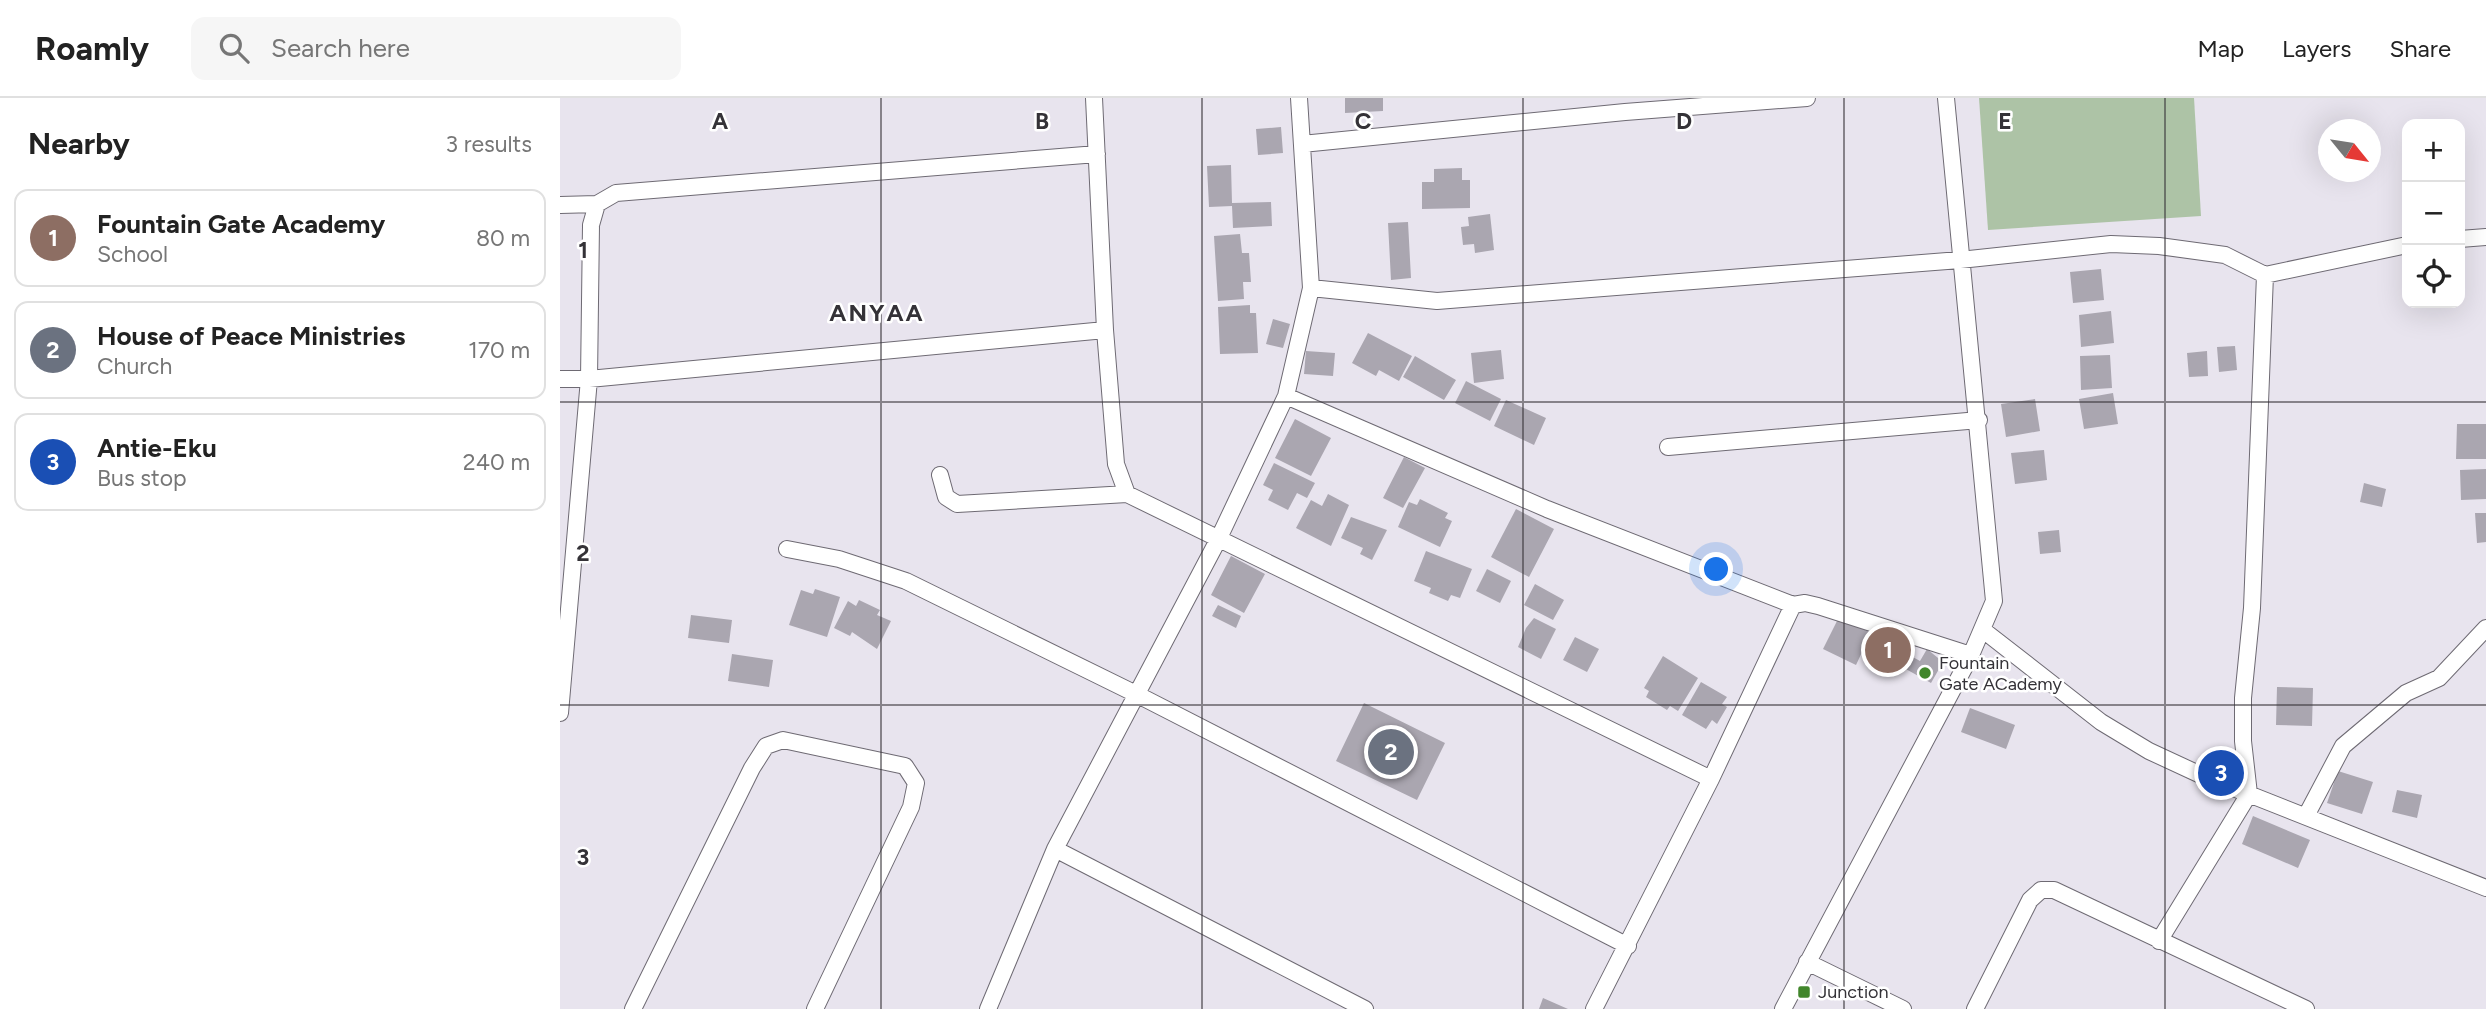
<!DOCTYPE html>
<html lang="en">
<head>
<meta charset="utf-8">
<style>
  body { margin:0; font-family:Figtree,sans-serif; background:#f6f6f6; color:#222 }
  .controls { position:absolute; right:21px; top:21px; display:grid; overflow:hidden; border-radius:14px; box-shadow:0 7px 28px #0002 }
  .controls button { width:63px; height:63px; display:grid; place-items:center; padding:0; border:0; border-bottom:2px solid #e0e0e0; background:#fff; color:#222; font:35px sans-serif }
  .compass { position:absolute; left:1758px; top:21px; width:63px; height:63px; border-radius:50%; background:#fff; box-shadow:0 7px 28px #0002; rotate:120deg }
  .you { position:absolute; left:1157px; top:472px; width:24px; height:24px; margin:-18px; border:5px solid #fff; border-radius:50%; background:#1a73e8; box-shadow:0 0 0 10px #1a73e833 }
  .badge { display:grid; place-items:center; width:46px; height:46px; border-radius:50%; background:#7c3aed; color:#fff; font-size:23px; font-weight:700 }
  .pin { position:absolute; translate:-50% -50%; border:4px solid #fff; box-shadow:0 2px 7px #0006 }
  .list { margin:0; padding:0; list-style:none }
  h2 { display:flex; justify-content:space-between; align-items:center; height:91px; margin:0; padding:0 28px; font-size:30px }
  h2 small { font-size:23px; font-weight:400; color:#767676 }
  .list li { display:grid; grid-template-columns:46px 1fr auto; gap:21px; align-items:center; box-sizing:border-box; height:98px; margin:0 14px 14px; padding:0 14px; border:2px solid #e0e0e0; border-radius:14px }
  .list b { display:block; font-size:26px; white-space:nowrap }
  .list p { margin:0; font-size:23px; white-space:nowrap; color:#767676 }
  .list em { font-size:23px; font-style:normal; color:#767676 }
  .icon { flex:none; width:38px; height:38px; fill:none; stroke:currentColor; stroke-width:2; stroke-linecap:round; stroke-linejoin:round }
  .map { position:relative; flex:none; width:1926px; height:911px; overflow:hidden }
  header { display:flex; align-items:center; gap:42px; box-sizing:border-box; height:98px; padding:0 35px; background:#fff; border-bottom:2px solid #e0e0e0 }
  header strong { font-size:33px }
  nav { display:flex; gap:38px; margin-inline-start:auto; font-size:24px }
  .search { width:490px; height:63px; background:#f6f6f6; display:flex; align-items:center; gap:18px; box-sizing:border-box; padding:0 24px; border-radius:14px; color:#767676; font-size:26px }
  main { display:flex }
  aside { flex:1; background:#fff }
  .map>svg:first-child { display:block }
  .green { fill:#adc3a6 }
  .building { fill:#aaa6b0 }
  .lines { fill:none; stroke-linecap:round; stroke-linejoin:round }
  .minor-casing { stroke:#6e6a73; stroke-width:18 }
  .minor { stroke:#fff; stroke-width:16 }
  .grid { fill:none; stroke:#343237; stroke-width:2; stroke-opacity:0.55 }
  .poi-dot { fill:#41862b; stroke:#fff; stroke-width:2.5 }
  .labels { text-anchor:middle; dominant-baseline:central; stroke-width:5; stroke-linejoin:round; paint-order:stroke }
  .poi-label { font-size:18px; fill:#343237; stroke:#fff; text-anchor:start }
  .district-label { font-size:24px; font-weight:bold; letter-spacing:2px; fill:#343237; stroke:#fff }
  .grid-label { font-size:23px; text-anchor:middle; font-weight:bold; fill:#343237; stroke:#fff; stroke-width:5; stroke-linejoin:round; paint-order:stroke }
</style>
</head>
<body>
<header>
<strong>Roamly</strong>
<div class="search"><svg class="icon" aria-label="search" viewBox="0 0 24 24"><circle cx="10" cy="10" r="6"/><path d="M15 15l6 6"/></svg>Search here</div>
<nav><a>Map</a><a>Layers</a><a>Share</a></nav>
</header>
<main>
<aside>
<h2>Nearby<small>3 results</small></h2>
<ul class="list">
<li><span class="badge" style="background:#8d6e63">1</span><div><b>Fountain Gate Academy</b><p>School</p></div><em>80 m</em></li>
<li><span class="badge" style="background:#6b7280">2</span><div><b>House of Peace Ministries</b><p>Church</p></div><em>170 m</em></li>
<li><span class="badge" style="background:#1a4fb4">3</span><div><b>Antie-Eku</b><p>Bus stop</p></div><em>240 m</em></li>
</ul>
</aside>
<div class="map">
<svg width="1926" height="911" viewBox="0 0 1926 911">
  <rect width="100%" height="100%" fill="#e8e4ee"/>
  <path class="green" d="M 1419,0 L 1634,0 L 1641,118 L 1428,132 Z"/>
  <path class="building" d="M 785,0 L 823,0 L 823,13 L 785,15 Z
    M 721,29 L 723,55 L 698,57 L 696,31 Z
    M 671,67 L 672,105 L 711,104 L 712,128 L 673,130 L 672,108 L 649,109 L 647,68 Z
    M 902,70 L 902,82 L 910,82 L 910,110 L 862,111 L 862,84 L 874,84 L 874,71 Z
    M 930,116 L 934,152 L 915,155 L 914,146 L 903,147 L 901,129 L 909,128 L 908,119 Z
    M 848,124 L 851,180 L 831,182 L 828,125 Z
    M 680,136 L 682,155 L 689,155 L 691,184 L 683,184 L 684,201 L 658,203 L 654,138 Z
    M 1541,171 L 1544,202 L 1513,205 L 1510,174 Z
    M 690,207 L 690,215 L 696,215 L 698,255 L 660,256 L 658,209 Z
    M 1551,213 L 1554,245 L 1521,249 L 1519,217 Z
    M 713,221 L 730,226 L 723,250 L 706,246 Z
    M 808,235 L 852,258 L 839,283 L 819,272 L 816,278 L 792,265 Z
    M 1675,248 L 1677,272 L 1659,274 L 1657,249 Z
    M 941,252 L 944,281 L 914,285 L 911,255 Z
    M 746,253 L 775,255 L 773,278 L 744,276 Z
    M 1647,253 L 1648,278 L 1629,279 L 1627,255 Z
    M 1550,257 L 1552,290 L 1521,292 L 1520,258 Z
    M 855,258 L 896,282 L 884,302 L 843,279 Z
    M 906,283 L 941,301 L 930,323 L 895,305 Z
    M 1553,295 L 1558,326 L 1524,331 L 1519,301 Z
    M 1475,301 L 1480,333 L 1446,339 L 1441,306 Z
    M 946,302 L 986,320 L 974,347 L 934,328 Z
    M 735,321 L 771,340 L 751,378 L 715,360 Z
    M 1897,326 L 1926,326 L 1926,361 L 1896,361 Z
    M 1484,352 L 1487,382 L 1455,386 L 1451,355 Z
    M 844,359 L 865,370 L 843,410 L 823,400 Z
    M 714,365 L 755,385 L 747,400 L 737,395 L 728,412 L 708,402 L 713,392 L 703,387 Z
    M 1926,371 L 1926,401 L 1901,402 L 1900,372 Z
    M 1804,385 L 1826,391 L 1822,409 L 1800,404 Z
    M 768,396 L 789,407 L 771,448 L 736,430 L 751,402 L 762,408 Z
    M 860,401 L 888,415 L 885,420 L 892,423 L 880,449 L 838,429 L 849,404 L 857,407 Z
    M 956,411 L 994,431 L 969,479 L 931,459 Z
    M 1915,415 L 1926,415 L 1926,444 L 1917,445 Z
    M 791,419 L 827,432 L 812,462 L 800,456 L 803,450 L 781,440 Z
    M 1499,432 L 1501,454 L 1480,456 L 1478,434 Z
    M 866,453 L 912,471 L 900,500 L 891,497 L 888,503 L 869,495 L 871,490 L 854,483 Z
    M 671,458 L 705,476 L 684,515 L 651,497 Z
    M 927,471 L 951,483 L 940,505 L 916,493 Z
    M 975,486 L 1004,502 L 993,522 L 964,507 Z
    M 255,491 L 280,499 L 267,539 L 229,527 L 241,492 L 253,496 Z
    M 299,502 L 320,512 L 317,517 L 331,523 L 317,551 L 292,534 L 290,538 L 274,530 L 288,503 L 296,508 Z
    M 658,507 L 681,518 L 676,530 L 652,518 Z
    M 131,517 L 172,522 L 169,545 L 128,540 Z
    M 1279,519 L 1311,535 L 1296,567 L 1263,551 Z
    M 974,520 L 996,531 L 981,561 L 958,549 L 966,530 Z
    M 1323,537 L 1343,548 L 1332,567 L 1312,555 Z
    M 1015,539 L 1039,551 L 1027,574 L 1003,562 Z
    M 1367,551 L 1383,564 L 1371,585 L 1335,565 L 1342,553 L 1360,563 Z
    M 172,556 L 213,562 L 209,589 L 168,583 Z
    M 1103,558 L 1138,580 L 1118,613 L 1110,608 L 1107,612 L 1086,599 L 1089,593 L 1084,590 Z
    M 1141,584 L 1167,599 L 1162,606 L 1167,609 L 1157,626 L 1152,622 L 1146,631 L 1122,617 Z
    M 1717,589 L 1753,590 L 1752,628 L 1716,627 Z
    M 804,605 L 885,645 L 857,702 L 776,663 Z
    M 1410,610 L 1455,627 L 1446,651 L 1401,634 Z
    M 1778,673 L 1813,684 L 1802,716 L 1767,705 Z
    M 1837,692 L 1862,697 L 1857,720 L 1832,714 Z
    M 1693,718 L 1750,742 L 1738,770 L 1682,746 Z
    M 983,900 L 1008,911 L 979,911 Z"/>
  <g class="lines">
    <defs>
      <path id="minor" d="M 534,0 L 545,232 L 556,366 L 567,396
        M 742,46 L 1065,14 L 1247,0
        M 0,107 L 37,106 L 56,95 L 537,56
        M 1900,141 L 1926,139
        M 751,190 L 877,203 L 1400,162 L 1551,146 L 1599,148 L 1665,157 L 1705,177 L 1847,147
        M 0,281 L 29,281 L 545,232
        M 726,298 L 987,411 L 1233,507 L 1245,505 L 1258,508 L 1411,557
        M 1108,349 L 1419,322
        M 380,377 L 386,399 L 397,406 L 567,396 L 1151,681
        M 227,451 L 279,461 L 346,483 L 576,596 L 1068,848
        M 1423,532 L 1541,624 L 1589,653 L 1643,678 L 1926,790
        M 0,615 L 29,281 L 31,127 L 37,106
        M 1746,718 L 1783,648 L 1846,595 L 1879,580 L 1926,530
        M 495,751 L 805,911
        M 1599,843 L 1689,696 L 1683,643 L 1683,600 L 1692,510 L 1705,177
        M 1247,864 L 1343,911
        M 73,911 L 192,670 L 206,648 L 223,642 L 345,668 L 356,685 L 351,709 L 255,911
        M 428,911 L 495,751 L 658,442 L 726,298 L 751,190 L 739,0
        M 1034,911 L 1151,681 L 1233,507
        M 1223,911 L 1411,557 L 1434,503 L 1386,0
        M 1415,911 L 1470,802 L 1481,792 L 1494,792 L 1746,911"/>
    </defs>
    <use href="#minor" class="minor-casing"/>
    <use href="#minor" class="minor"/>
  </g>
  <path class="grid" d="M 321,0 L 321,911M 642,0 L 642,911M 963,0 L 963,911M 1284,0 L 1284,911M 1605,0 L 1605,911M 0,304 L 1926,304M 0,607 L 1926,607"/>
  <g class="poi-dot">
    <circle cx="1365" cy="575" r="7"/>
    <rect x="1237" y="887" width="14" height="14" rx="3.5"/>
  </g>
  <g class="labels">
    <g class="poi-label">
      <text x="1379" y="565">Fountain<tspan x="1379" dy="21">Gate ACademy</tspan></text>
      <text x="1258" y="894">Junction</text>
    </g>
    <g class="district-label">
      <text x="317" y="214">ANYAA</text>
    </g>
  </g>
  <g class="grid-label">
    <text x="160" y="31">A</text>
    <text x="482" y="31">B</text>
    <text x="803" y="31">C</text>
    <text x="1124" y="31">D</text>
    <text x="1445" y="31">E</text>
    <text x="23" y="160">1</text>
    <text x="23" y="463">2</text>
    <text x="23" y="767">3</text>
  </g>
</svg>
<div class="controls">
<button>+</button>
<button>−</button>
<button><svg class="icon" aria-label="locate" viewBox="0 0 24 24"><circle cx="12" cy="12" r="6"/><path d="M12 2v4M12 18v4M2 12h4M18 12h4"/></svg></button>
</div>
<svg class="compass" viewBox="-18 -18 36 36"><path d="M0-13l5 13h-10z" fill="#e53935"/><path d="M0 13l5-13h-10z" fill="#767676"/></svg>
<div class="you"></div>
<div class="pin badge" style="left:1328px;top:552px;background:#8d6e63">1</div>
<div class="pin badge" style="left:831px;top:654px;background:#6b7280">2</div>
<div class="pin badge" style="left:1661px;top:675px;background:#1a4fb4">3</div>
</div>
</main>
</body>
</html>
